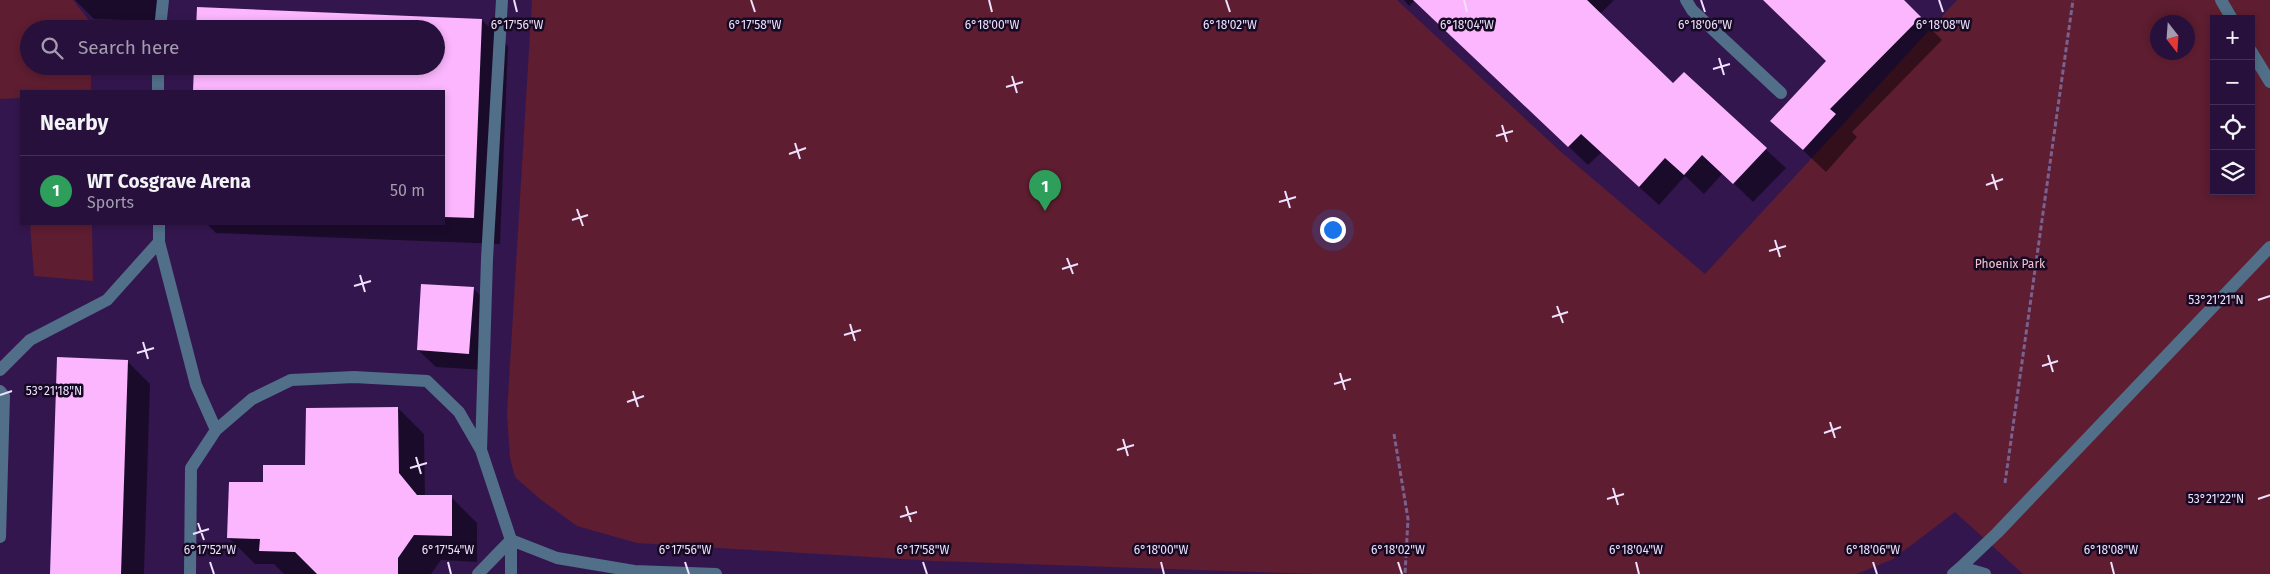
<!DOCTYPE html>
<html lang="en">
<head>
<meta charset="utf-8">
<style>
  body { margin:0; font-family:"Fira Sans",sans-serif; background:#2f1942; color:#f1f3f6 }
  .controls { position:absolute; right:15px; top:15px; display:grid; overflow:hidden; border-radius:0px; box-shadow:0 2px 8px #0003 }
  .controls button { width:45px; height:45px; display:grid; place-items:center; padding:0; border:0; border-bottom:1px solid #433055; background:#27103b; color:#f1f3f6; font:25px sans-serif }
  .compass { position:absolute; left:2150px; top:15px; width:45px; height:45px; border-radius:50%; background:#27103b; box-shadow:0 2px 8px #0003; rotate:163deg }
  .you { position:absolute; left:1332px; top:229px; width:18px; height:18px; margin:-12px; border:4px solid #fff; border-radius:50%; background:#1a73e8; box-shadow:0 0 0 8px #1a73e833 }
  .badge { display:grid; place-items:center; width:32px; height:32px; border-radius:50%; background:#ea580c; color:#fff; font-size:16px; font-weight:700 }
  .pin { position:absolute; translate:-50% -41px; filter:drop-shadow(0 1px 2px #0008) }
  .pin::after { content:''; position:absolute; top:26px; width:18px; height:15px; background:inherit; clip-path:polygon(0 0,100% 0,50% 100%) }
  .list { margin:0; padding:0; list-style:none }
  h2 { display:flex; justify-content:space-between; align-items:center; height:65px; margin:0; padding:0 20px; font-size:21px }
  h2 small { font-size:16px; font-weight:400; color:#a49daf }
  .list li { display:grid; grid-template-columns:32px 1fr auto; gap:15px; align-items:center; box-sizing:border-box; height:70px; padding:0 20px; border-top:1px solid #433055 }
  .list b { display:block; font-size:19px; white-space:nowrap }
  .list p { margin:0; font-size:16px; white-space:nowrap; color:#a49daf }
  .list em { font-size:16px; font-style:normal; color:#a49daf }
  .icon { flex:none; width:28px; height:28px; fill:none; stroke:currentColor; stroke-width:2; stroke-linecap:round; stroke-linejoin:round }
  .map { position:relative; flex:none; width:2270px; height:574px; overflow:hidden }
  .search { position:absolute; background:#27103b; box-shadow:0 2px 8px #0003; left:20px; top:20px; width:425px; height:55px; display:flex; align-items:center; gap:12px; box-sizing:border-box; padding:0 18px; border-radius:28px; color:#a49daf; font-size:19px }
  .panel { position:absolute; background:#27103b; box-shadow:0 2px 8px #0003; left:20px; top:90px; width:425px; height:135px; border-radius:0px }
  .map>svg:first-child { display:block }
  .green { fill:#5e1d31; fill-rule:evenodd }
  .shadow { fill:#0007 }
  .building { fill:#fbb6fe }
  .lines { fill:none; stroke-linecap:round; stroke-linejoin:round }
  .path { stroke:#796190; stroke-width:3; stroke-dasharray:5 2.5; stroke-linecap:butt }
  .minor { stroke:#516f89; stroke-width:12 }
  .ticks { fill:none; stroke:#eee1fe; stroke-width:2 }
  .labels { text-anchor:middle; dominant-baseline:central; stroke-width:5; stroke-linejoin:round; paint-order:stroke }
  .park-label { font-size:12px; fill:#f4c0ca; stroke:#160a23 }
  .ticks-label { font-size:12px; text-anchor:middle; fill:#eee1fe; stroke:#160a23; stroke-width:5; stroke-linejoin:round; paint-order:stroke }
</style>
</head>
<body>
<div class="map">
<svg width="2270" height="574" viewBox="0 0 2270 574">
  <rect width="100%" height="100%" fill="#34164f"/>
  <path class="green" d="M 0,0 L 73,0 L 91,23 L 91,29 L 29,29 L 29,66 L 91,66 L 91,91 L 21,91 L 21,98 L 0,99 Z
    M 532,0 L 1397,0 L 1560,151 L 1705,274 L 1957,0 L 2270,0 L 2270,574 L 2023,574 L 1955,512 L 1893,559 L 1857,574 L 1317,574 L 935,561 L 637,543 L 577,526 L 540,499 L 515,477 L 510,458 L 507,414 ZM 2214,19 L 2251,19 L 2251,191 L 2214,191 ZM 2158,22 L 2188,22 L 2188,52 L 2158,52 Z
    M 30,224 L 92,224 L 93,281 L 34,276 Z"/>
  <path class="shadow" d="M 75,0 L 160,0 L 160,21 L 94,19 Z
    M 1404,0 L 1614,0 L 1600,14 L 1673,85 L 1684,73 L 1786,168 L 1753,202 L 1723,173 L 1704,194 L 1685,176 L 1659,205 L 1601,153 L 1588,165 L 1414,1 L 1409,6 Z
    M 1765,0 L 1902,0 L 1942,40 L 1852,132 L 1857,137 L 1826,172 L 1772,121 L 1827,61 Z
    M 482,20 L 508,46 L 500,244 L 216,233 L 207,224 L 444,224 L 444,91 L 194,91 L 195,66 L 436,66 Z
    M 473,288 L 490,306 L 486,370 L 436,367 L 418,350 Z
    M 127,361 L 150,384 L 144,574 L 51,574 Z
    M 398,408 L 424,434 L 425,496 L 451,497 L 477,523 L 477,562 L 441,560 L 431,574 L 284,574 L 274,564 L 255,564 L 229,538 L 264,483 L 306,466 Z"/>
  <path class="building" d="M 1413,0 L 1587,0 L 1673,83 L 1684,72 L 1767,148 L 1733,184 L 1702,155 L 1684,175 L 1665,158 L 1639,187 L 1581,134 L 1568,147 Z
    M 1763,0 L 1904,0 L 1921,17 L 1830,109 L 1836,114 L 1803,150 L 1770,121 L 1826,61 Z
    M 197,7 L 482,19 L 474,218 L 444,217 L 444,91 L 193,91 L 194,66 L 436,66 L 436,29 L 196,29 Z
    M 421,284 L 474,287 L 469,354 L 417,350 Z
    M 57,357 L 128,360 L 121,574 L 50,574 Z
    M 398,407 L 399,473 L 417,495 L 452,495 L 452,536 L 414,535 L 398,558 L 398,574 L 317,574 L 295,552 L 259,551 L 260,539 L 227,538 L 229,482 L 263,482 L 263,465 L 305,465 L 306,408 Z"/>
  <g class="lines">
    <path class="path" d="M 1394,434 L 1408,519 L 1405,574
      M 2005,483 L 2073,0"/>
    <path class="minor" d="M 1686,0 L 1692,10 L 1781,93
      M 2221,0 L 2232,19
      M 160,29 L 163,0
      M 2251,51 L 2270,82
      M 158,66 L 158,91
      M 159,224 L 159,242 L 196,385 L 216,430
      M 0,370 L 30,340 L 107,300 L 159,242
      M 0,391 L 4,396 L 0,537
      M 481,450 L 487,259 L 502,0
      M 511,540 L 557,558 L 634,571 L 716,574
      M 1961,567 L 1997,533 L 2270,247
      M 190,574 L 191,468 L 216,430 L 252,399 L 291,380 L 354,377 L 427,381 L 459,412 L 481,450 L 511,540 L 511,574
      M 478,574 L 511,540
      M 1953,574 L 1961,567 L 1985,574"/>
  </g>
  <path class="ticks" d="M 514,0 L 517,12M 751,0 L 755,12M 989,0 L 992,12M 1226,0 L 1230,12M 1464,0 L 1467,12M 1701,0 L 1705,12M 1939,0 L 1943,12M 1719,58 L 1724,75M 1713,69 L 1730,64M 1012,76 L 1017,93M 1006,87 L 1023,82M 1502,125 L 1507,142M 1496,136 L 1513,131M 795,143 L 800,159M 789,154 L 806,148M 1992,174 L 1997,190M 1986,185 L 2003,179M 1285,191 L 1290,208M 1279,202 L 1296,197M 577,209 L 583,226M 572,220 L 588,215M 1775,240 L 1780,257M 1769,251 L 1786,246M 1067,258 L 1073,274M 1062,269 L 1078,264M 360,275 L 365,292M 354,286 L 371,281M 2258,300 L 2270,296M 1557,306 L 1563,323M 1552,317 L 1568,312M 850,324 L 855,341M 844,335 L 861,330M 143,342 L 148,359M 137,353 L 154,348M 2048,355 L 2053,372M 2042,366 L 2058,361M 1340,373 L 1345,390M 1334,384 L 1351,379M 633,391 L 638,407M 0,395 L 12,391M 627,402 L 644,396M 1830,422 L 1835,438M 1824,433 L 1841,427M 1123,439 L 1128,456M 1117,450 L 1134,445M 416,457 L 421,474M 410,468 L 427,463M 1613,488 L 1618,505M 1607,499 L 1624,494M 2258,499 L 2270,495M 906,506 L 911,522M 900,517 L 917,512M 198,523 L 204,540M 193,534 L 209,529M 210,562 L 214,574M 448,562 L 451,574M 685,562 L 689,574M 923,562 L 927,574M 1161,562 L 1164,574M 1398,562 L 1402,574M 1636,562 L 1639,574M 1873,562 L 1877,574M 2111,562 L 2114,574"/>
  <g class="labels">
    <g class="park-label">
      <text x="2010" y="264">Phoenix Park</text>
    </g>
  </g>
  <g class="ticks-label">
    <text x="517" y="29">6°17'56"W</text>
    <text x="755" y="29">6°17'58"W</text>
    <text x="992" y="29">6°18'00"W</text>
    <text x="1230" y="29">6°18'02"W</text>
    <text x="1467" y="29">6°18'04"W</text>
    <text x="1705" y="29">6°18'06"W</text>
    <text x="1943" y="29">6°18'08"W</text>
    <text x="2216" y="304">53°21'21"N</text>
    <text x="54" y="395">53°21'18"N</text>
    <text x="2216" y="503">53°21'22"N</text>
    <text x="210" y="554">6°17'52"W</text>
    <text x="448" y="554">6°17'54"W</text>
    <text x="685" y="554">6°17'56"W</text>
    <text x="923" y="554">6°17'58"W</text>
    <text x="1161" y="554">6°18'00"W</text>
    <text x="1398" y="554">6°18'02"W</text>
    <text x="1636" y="554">6°18'04"W</text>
    <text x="1873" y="554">6°18'06"W</text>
    <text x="2111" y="554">6°18'08"W</text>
  </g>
</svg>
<div class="controls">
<button>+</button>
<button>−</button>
<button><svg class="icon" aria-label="locate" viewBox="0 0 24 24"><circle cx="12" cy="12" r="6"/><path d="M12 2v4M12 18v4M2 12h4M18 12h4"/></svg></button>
<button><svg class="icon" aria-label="layers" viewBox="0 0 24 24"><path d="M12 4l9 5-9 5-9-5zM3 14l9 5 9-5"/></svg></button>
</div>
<svg class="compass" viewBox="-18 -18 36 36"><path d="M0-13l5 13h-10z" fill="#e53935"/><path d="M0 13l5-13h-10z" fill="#a49daf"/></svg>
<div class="you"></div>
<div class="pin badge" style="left:1045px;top:211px;background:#2e9e5b">1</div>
<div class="search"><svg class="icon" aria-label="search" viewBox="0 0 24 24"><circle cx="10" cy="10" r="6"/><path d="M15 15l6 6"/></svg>Search here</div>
<section class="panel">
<h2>Nearby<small></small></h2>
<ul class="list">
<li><span class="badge" style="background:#2e9e5b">1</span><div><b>WT Cosgrave Arena</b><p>Sports</p></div><em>50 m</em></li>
</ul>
</section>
</div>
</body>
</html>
